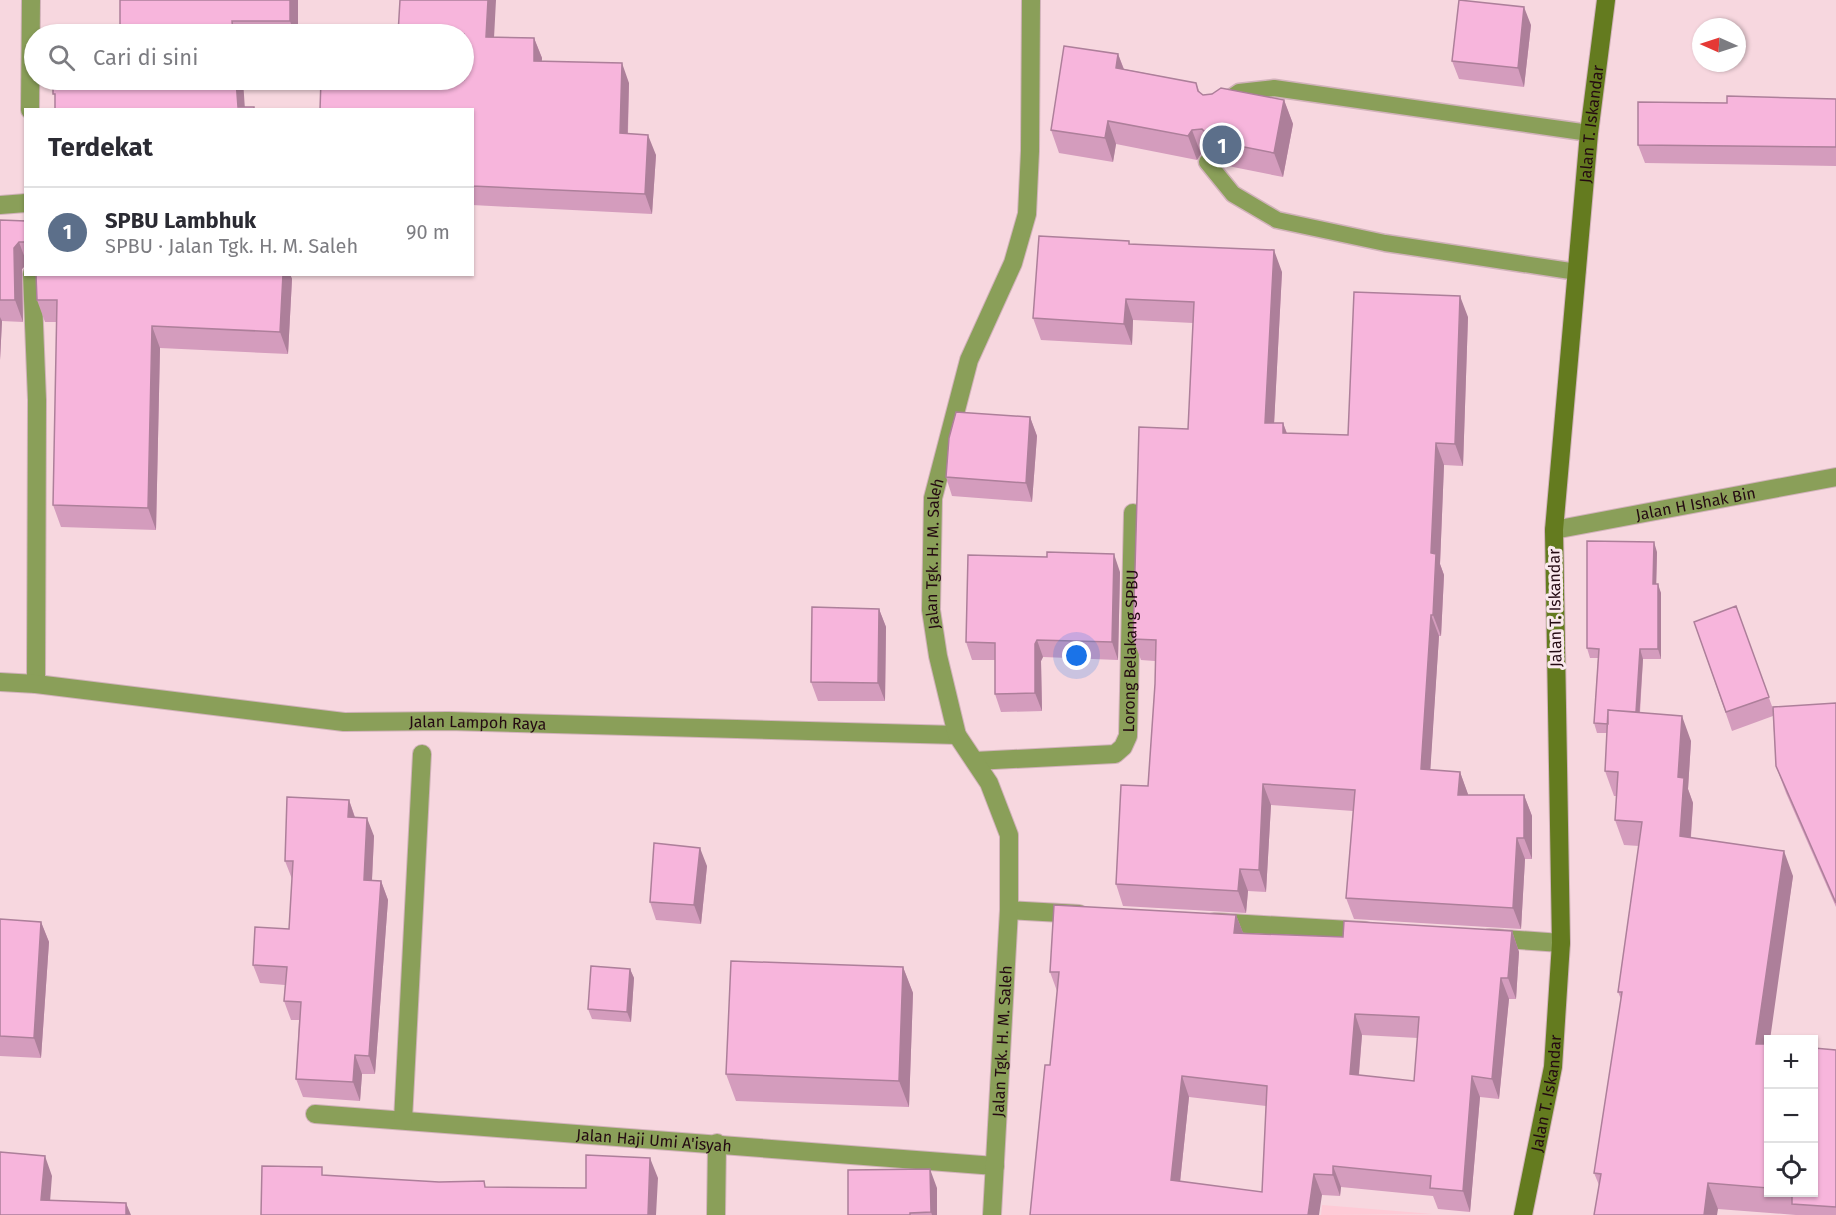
<!DOCTYPE html>
<html lang="id">
<head>
<meta charset="utf-8">
<style>
  body { margin:0; font-family:"Fira Sans",sans-serif; background:#f7f7f7; color:#2b2b33 }
  .controls { position:absolute; right:18px; bottom:18px; display:grid; overflow:hidden; border-radius:0px; box-shadow:0 2px 4px #0004 }
  .controls button { width:54px; height:54px; display:grid; place-items:center; padding:0; border:0; border-bottom:2px solid #e1e1e2; background:#fff; color:#2b2b33; font:30px sans-serif }
  .compass { position:absolute; left:1692px; top:18px; width:54px; height:54px; border-radius:50%; background:#fff; box-shadow:0 2px 4px #0004; rotate:273deg }
  .you { position:absolute; left:1077px; top:656px; width:21px; height:21px; margin:-15px; border:4px solid #fff; border-radius:50%; background:#1a73e8; box-shadow:0 0 0 9px #1a73e833 }
  .badge { display:grid; place-items:center; width:39px; height:39px; border-radius:50%; background:#3e8379; color:#fff; font-size:20px; font-weight:700 }
  .pin { position:absolute; translate:-50% -50%; border:3px solid #fff; box-shadow:0 2px 6px #0006 }
  .list { margin:0; padding:0; list-style:none }
  h2 { display:flex; justify-content:space-between; align-items:center; height:78px; margin:0; padding:0 24px; font-size:26px }
  h2 small { font-size:20px; font-weight:400; color:#7c7c81 }
  .list li { display:grid; grid-template-columns:39px 1fr auto; gap:18px; align-items:center; box-sizing:border-box; height:90px; padding:0 24px; border-top:2px solid #e1e1e2 }
  .list b { display:block; font-size:22px; white-space:nowrap }
  .list p { margin:0; font-size:20px; white-space:nowrap; color:#7c7c81 }
  .list em { font-size:20px; font-style:normal; color:#7c7c81 }
  .icon { flex:none; width:33px; height:33px; fill:none; stroke:currentColor; stroke-width:2; stroke-linecap:round; stroke-linejoin:round }
  .map { position:relative; flex:none; width:1836px; height:1215px; overflow:hidden }
  .search { position:absolute; background:#fff; box-shadow:0 2px 4px #0004; left:24px; top:24px; width:450px; height:66px; display:flex; align-items:center; gap:15px; box-sizing:border-box; padding:0 21px; border-radius:33px; color:#7c7c81; font-size:22px }
  .panel { position:absolute; background:#fff; box-shadow:0 2px 4px #0004; left:24px; top:108px; width:450px; height:168px; border-radius:0px }
  .map>svg:first-child { display:block }
  .built { fill:#fecad6 }
  .lines { fill:none; stroke-linecap:round; stroke-linejoin:round }
  .lane-casing { stroke:#d1b2ba; stroke-width:19 }
  .street-casing { stroke:#d1b2ba; stroke-width:20 }
  .secondary-casing { stroke:#d1b2ba; stroke-width:20 }
  .lane { stroke:#8a9f59; stroke-width:16 }
  .street { stroke:#8a9f59; stroke-width:18 }
  .secondary { stroke:#647b1f; stroke-width:18 }
  .wall { fill:#d49cbd; fill-rule:evenodd }
  .shaded-wall { fill:#ad7f9a }
  .building { fill:#f7b5dc; stroke:#ad7f9a; stroke-width:1.5; fill-rule:evenodd }
  .labels { text-anchor:middle; dominant-baseline:central; stroke-width:6; stroke-linejoin:round; paint-order:stroke }
  .street-label { font-size:16px; fill:#240a12; stroke:#fae9ed }
</style>
</head>
<body>
<div class="map">
<svg width="1836" height="1215" viewBox="0 0 1836 1215">
  <rect width="100%" height="100%" fill="#f7d7df"/>
  <path class="built" d="M 1322,1205 L 1433,1214 L 1321,1215 Z"/>
  <g class="lines">
    <defs>
      <path id="lane" d="M 1220,105 L 1239,92 L 1274,88 L 1589,133
        M 1207,162 L 1233,194 L 1277,220 L 1385,243 L 1577,272"/>
      <g id="street">
        <path d="M 30,110 L 31,0"/>
        <path d="M 0,205 L 26,203"/>
        <path d="M 32,274 L 37,400 L 36,684"/>
        <path id="s1" d="M 1554,530 L 1836,477"/>
        <path id="s2" d="M 0,682 L 36,684 L 344,722 L 448,721 L 957,735"/>
        <path id="s3" d="M 975,761 L 1115,754 L 1123,747 L 1128,736 L 1133,513"/>
        <path d="M 1009,910 L 1079,914"/>
        <path d="M 1214,922 L 1366,931"/>
        <path d="M 1490,938 L 1561,943"/>
        <path id="s4" d="M 315,1114 L 995,1166"/>
        <path d="M 403,1120 L 422,754"/>
        <path d="M 716,1215 L 717,1143"/>
        <path id="s5" d="M 992,1215 L 1009,910 L 1009,835 L 989,783 L 957,735 L 938,656 L 931,610 L 933,498 L 969,360 L 1013,263 L 1027,214 L 1030,151 L 1031,0"/>
      </g>
      <g id="secondary">
        <path id="s6" d="M 1523,1215 L 1553,1067 L 1561,943 L 1554,530 L 1589,133 L 1606,0"/>
      </g>
    </defs>
    <use href="#lane" class="lane-casing"/>
    <use href="#street" class="street-casing"/>
    <use href="#secondary" class="secondary-casing"/>
    <use href="#lane" class="lane"/>
    <use href="#street" class="street"/>
    <use href="#secondary" class="secondary"/>
  </g>
  <path class="wall" d="M 120,0 L 298,0 L 298,34 L 54,34 L 120,32 Z
    M 1531,25 L 1524,87 L 1459,79 L 1452,61 Z
    M 494,37 L 534,38 L 542,58 L 541,61 L 629,83 L 628,133 L 656,155 L 652,214 L 472,205 L 472,110 Z
    M 1118,54 L 1124,69 L 1196,83 L 1200,93 L 1203,95 L 1284,100 L 1293,124 L 1283,177 L 1223,165 L 1210,152 L 1201,154 L 1197,160 L 1116,144 L 1113,162 L 1059,153 L 1051,130 Z
    M 1836,99 L 1836,166 L 1645,163 L 1638,145 L 1727,103 Z
    M 0,220 L 26,221 L 26,265 L 22,269 L 23,322 L 2,321 L 0,360 Z
    M 1130,244 L 1282,272 L 1274,423 L 1283,423 L 1287,433 L 1348,435 L 1468,317 L 1463,466 L 1444,465 L 1440,564 L 1444,575 L 1441,636 L 1439,636 L 1430,770 L 1460,772 L 1468,795 L 1524,795 L 1532,816 L 1532,859 L 1525,859 L 1521,929 L 1354,919 L 1346,898 L 1353,811 L 1271,805 L 1266,892 L 1248,891 L 1246,913 L 1123,906 L 1116,884 L 1148,786 L 1155,684 L 1155,661 L 1141,660 L 1133,639 L 1188,429 L 1193,323 L 1133,320 L 1132,345 L 1041,340 L 1033,318 Z
    M 36,274 L 290,274 L 292,279 L 288,354 L 160,348 L 156,530 L 61,527 L 53,505 L 57,322 L 45,322 L 37,300 Z
    M 1030,417 L 1037,436 L 1032,502 L 952,496 L 946,477 Z
    M 1657,552 L 1656,584 L 1661,593 L 1661,659 L 1643,659 L 1640,713 L 1691,741 L 1688,789 L 1693,803 L 1691,837 L 1793,876 L 1768,1040 L 1768,1192 L 1814,1192 L 1836,1050 L 1836,1215 L 1796,1215 L 1718,1209 L 1599,1185 L 1594,1173 L 1621,999 L 1618,992 L 1639,846 L 1624,845 L 1615,820 L 1617,796 L 1614,796 L 1605,771 L 1607,733 L 1597,733 L 1594,723 L 1598,658 L 1590,658 L 1587,648 Z
    M 1120,572 L 1118,660 L 1043,657 L 1041,661 L 1042,711 L 1001,712 L 995,694 L 995,660 L 972,660 L 966,642 Z
    M 1736,606 L 1773,709 L 1836,703 L 1836,907 L 1786,793 L 1776,766 L 1773,716 L 1732,731 L 1694,622 Z
    M 879,609 L 886,627 L 885,701 L 818,701 L 811,682 Z
    M 349,800 L 355,817 L 374,836 L 372,881 L 381,881 L 388,900 L 375,1074 L 362,1074 L 360,1101 L 303,1097 L 296,1079 L 299,1020 L 291,1020 L 284,1001 L 285,985 L 260,983 L 253,965 L 289,929 L 292,879 L 285,861 Z
    M 707,866 L 701,924 L 656,920 L 650,902 Z
    M 1236,915 L 1243,933 L 1343,937 L 1512,931 L 1519,952 L 1516,999 L 1509,999 L 1499,1099 L 1480,1097 L 1470,1212 L 1438,1209 L 1433,1196 L 1341,1187 L 1340,1196 L 1322,1195 L 1030,1215 L 1050,1065 L 1057,991 L 1050,972 ZM 1362,1035 L 1418,1038 L 1414,1081 L 1359,1075 ZM 1189,1097 L 1266,1106 L 1262,1192 L 1180,1182 Z
    M 0,919 L 41,922 L 49,942 L 41,1058 L 0,1056 Z
    M 903,967 L 913,993 L 909,1107 L 736,1101 L 726,1074 Z
    M 630,969 L 634,978 L 631,1022 L 592,1019 L 588,1009 Z
    M 937,1188 L 937,1215 L 848,1215 Z"/>
  <path class="shaded-wall" d="M 290,0 L 298,0 L 298,34 L 295,34 L 290,21 Z
    M 488,0 L 496,0 L 493,57 L 486,37 Z
    M 1524,7 L 1531,25 L 1524,87 L 1518,68 Z
    M 232,21 L 237,34 L 233,34 Z
    M 534,38 L 542,58 L 541,81 L 534,61 Z
    M 1118,54 L 1127,78 L 1116,68 Z
    M 622,63 L 629,83 L 627,153 L 620,133 Z
    M 236,80 L 243,80 L 245,110 L 238,107 Z
    M 1284,100 L 1293,124 L 1283,177 L 1274,153 Z
    M 1108,121 L 1116,144 L 1113,162 L 1105,138 Z
    M 1192,130 L 1201,154 L 1197,160 L 1188,136 Z
    M 648,135 L 656,155 L 652,214 L 645,194 Z
    M 19,242 L 26,261 L 26,265 L 22,269 L 23,322 L 15,300 L 14,248 Z
    M 1274,250 L 1282,272 L 1273,444 L 1265,423 Z
    M 283,274 L 290,274 L 292,279 L 288,354 L 280,332 Z
    M 1460,296 L 1468,317 L 1463,466 L 1455,444 Z
    M 1126,299 L 1133,320 L 1132,345 L 1124,324 Z
    M 0,317 L 2,321 L 0,360 Z
    M 152,326 L 160,348 L 156,530 L 148,508 Z
    M 1030,417 L 1037,436 L 1032,502 L 1026,483 Z
    M 1283,423 L 1291,445 L 1283,433 Z
    M 1436,443 L 1444,465 L 1440,564 L 1444,575 L 1441,636 L 1433,615 L 1431,553 Z
    M 1654,542 L 1657,552 L 1656,593 L 1653,584 Z
    M 1114,554 L 1120,572 L 1118,660 L 1112,642 Z
    M 1658,584 L 1661,593 L 1661,659 L 1658,649 Z
    M 879,609 L 886,627 L 885,701 L 878,683 Z
    M 1431,615 L 1439,636 L 1429,791 L 1421,769 Z
    M 1037,640 L 1043,657 L 1041,661 L 1042,711 L 1035,693 L 1035,644 Z
    M 1640,649 L 1643,659 L 1638,735 L 1635,726 Z
    M 1682,716 L 1691,741 L 1688,789 L 1693,803 L 1689,861 L 1680,836 L 1678,777 Z
    M 1460,772 L 1468,794 L 1466,817 L 1458,795 Z
    M 1263,784 L 1271,805 L 1266,892 L 1259,870 Z
    M 1524,795 L 1532,816 L 1532,859 L 1524,838 Z
    M 349,800 L 355,818 L 348,817 Z
    M 367,818 L 374,836 L 371,899 L 364,880 Z
    M 1517,838 L 1525,859 L 1521,929 L 1513,908 Z
    M 700,848 L 707,866 L 701,924 L 694,905 Z
    M 1784,851 L 1793,876 L 1770,1040 L 1768,1040 L 1768,1049 L 1756,1044 Z
    M 1240,869 L 1248,891 L 1246,913 L 1238,891 Z
    M 381,881 L 388,900 L 375,1074 L 369,1056 Z
    M 1236,915 L 1244,935 L 1234,933 Z
    M 41,922 L 49,942 L 41,1058 L 34,1038 Z
    M 1512,931 L 1519,952 L 1516,999 L 1508,978 Z
    M 903,967 L 913,993 L 909,1107 L 899,1081 Z
    M 630,969 L 634,978 L 631,1022 L 627,1012 Z
    M 1501,978 L 1509,999 L 1499,1099 L 1492,1079 Z
    M 1355,1014 L 1362,1035 L 1357,1095 L 1350,1074 Z
    M 355,1055 L 362,1074 L 360,1101 L 353,1082 Z
    M 1182,1076 L 1189,1097 L 1178,1201 L 1171,1180 Z
    M 1472,1076 L 1480,1097 L 1470,1212 L 1463,1191 Z
    M 45,1156 L 52,1176 L 49,1215 L 41,1200 Z
    M 650,1158 L 658,1178 L 656,1215 L 648,1215 Z
    M 1333,1166 L 1341,1187 L 1340,1196 L 1333,1175 Z
    M 930,1169 L 937,1188 L 937,1215 L 932,1215 L 931,1212 Z
    M 1314,1174 L 1322,1195 L 1319,1215 L 1308,1215 Z
    M 1708,1183 L 1718,1209 L 1717,1215 L 1704,1215 Z
    M 126,1203 L 131,1215 L 126,1215 Z"/>
  <path class="building" d="M 120,0 L 290,0 L 290,21 L 232,21 L 233,34 L 54,34 L 54,31 L 120,32 Z
    M 400,0 L 488,0 L 486,37 L 534,38 L 534,61 L 622,63 L 620,133 L 648,135 L 645,194 L 472,186 L 472,110 L 320,110 L 321,80 L 464,80 L 464,34 L 398,34 Z
    M 1459,0 L 1524,7 L 1518,68 L 1452,61 Z
    M 1064,46 L 1118,54 L 1116,68 L 1196,83 L 1198,91 L 1203,95 L 1212,94 L 1221,88 L 1284,100 L 1274,153 L 1214,141 L 1202,129 L 1192,130 L 1188,136 L 1108,121 L 1105,138 L 1051,130 Z
    M 53,80 L 236,80 L 238,107 L 254,107 L 254,110 L 55,110 L 55,94 L 53,94 Z
    M 1727,96 L 1836,99 L 1836,147 L 1638,145 L 1638,102 L 1727,103 Z
    M 0,220 L 26,221 L 26,242 L 19,242 L 14,248 L 15,300 L 0,300 Z
    M 1039,236 L 1129,241 L 1129,244 L 1274,250 L 1265,423 L 1283,423 L 1283,433 L 1348,435 L 1354,292 L 1460,296 L 1455,444 L 1436,443 L 1431,553 L 1436,554 L 1433,615 L 1431,615 L 1421,769 L 1460,772 L 1458,795 L 1524,795 L 1524,838 L 1517,838 L 1513,908 L 1346,898 L 1355,790 L 1263,784 L 1259,870 L 1240,869 L 1238,891 L 1116,884 L 1121,785 L 1148,786 L 1155,684 L 1156,640 L 1133,639 L 1139,427 L 1188,429 L 1194,302 L 1126,299 L 1124,324 L 1033,318 Z
    M 36,274 L 283,274 L 280,332 L 152,326 L 148,508 L 53,505 L 57,300 L 37,300 Z
    M 956,412 L 1030,417 L 1026,483 L 946,477 L 949,438 Z
    M 1587,541 L 1654,542 L 1653,584 L 1658,584 L 1658,649 L 1640,649 L 1636,712 L 1608,710 L 1608,724 L 1594,723 L 1599,649 L 1587,648 Z
    M 1047,552 L 1114,554 L 1112,642 L 1037,640 L 1035,644 L 1035,693 L 995,694 L 995,643 L 966,642 L 968,555 L 1047,557 Z
    M 1736,606 L 1769,697 L 1726,712 L 1694,622 Z
    M 812,607 L 879,609 L 878,683 L 811,682 Z
    M 1836,703 L 1836,903 L 1776,766 L 1773,707 Z
    M 1608,710 L 1682,716 L 1678,777 L 1684,778 L 1680,836 L 1784,851 L 1756,1044 L 1768,1044 L 1768,1188 L 1708,1183 L 1704,1215 L 1594,1215 L 1601,1174 L 1594,1173 L 1622,992 L 1618,992 L 1642,822 L 1615,820 L 1618,772 L 1605,771 Z
    M 287,797 L 349,800 L 348,817 L 367,818 L 364,880 L 381,881 L 369,1056 L 355,1055 L 353,1082 L 296,1079 L 301,1002 L 284,1001 L 287,967 L 253,965 L 255,927 L 289,929 L 293,861 L 285,861 Z
    M 654,843 L 700,848 L 694,905 L 650,902 Z
    M 1054,905 L 1236,915 L 1234,933 L 1343,937 L 1344,921 L 1512,931 L 1508,978 L 1501,978 L 1492,1079 L 1472,1076 L 1463,1191 L 1430,1188 L 1431,1176 L 1333,1166 L 1333,1175 L 1314,1174 L 1308,1215 L 1030,1215 L 1045,1065 L 1050,1065 L 1059,972 L 1050,972 ZM 1355,1014 L 1419,1017 L 1414,1081 L 1350,1074 ZM 1182,1076 L 1267,1086 L 1262,1192 L 1171,1180 Z
    M 0,919 L 41,922 L 34,1038 L 0,1036 Z
    M 731,961 L 903,967 L 899,1081 L 726,1074 Z
    M 591,966 L 630,969 L 627,1012 L 588,1009 Z
    M 1814,1048 L 1836,1050 L 1836,1207 L 1792,1204 L 1792,1192 L 1814,1192 Z
    M 0,1152 L 45,1156 L 41,1200 L 126,1203 L 126,1215 L 0,1215 Z
    M 586,1155 L 650,1158 L 648,1215 L 261,1215 L 262,1166 L 322,1167 L 322,1175 L 439,1182 L 484,1181 L 485,1187 L 586,1188 Z
    M 930,1169 L 931,1212 L 910,1213 L 910,1215 L 848,1215 L 848,1170 Z"/>
  <g class="labels">
    <g class="street-label">
      <text stroke="none"><textPath href="#s6" startOffset="1096">Jalan T. Iskandar</textPath></text>
      <text stroke="none"><textPath href="#s1" startOffset="144">Jalan H Ishak Bin</textPath></text>
      <text stroke="none"><textPath href="#s5" startOffset="678">Jalan Tgk. H. M. Saleh</textPath></text>
      <text transform="translate(1555 608) rotate(-91)">Jalan T. Iskandar</text>
      <text stroke="none"><textPath href="#s3" startOffset="248">Lorong Belakang SPBU</textPath></text>
      <text stroke="none"><textPath href="#s2" startOffset="480">Jalan Lampoh Raya</textPath></text>
      <text stroke="none"><textPath href="#s5" startOffset="174">Jalan Tgk. H. M. Saleh</textPath></text>
      <text stroke="none"><textPath href="#s6" startOffset="124">Jalan T. Iskandar</textPath></text>
      <text stroke="none"><textPath href="#s4" startOffset="340">Jalan Haji Umi A'isyah</textPath></text>
    </g>
  </g>
</svg>
<div class="controls">
<button>+</button>
<button>−</button>
<button><svg class="icon" aria-label="locate" viewBox="0 0 24 24"><circle cx="12" cy="12" r="6"/><path d="M12 2v4M12 18v4M2 12h4M18 12h4"/></svg></button>
</div>
<svg class="compass" viewBox="-18 -18 36 36"><path d="M0-13l5 13h-10z" fill="#e53935"/><path d="M0 13l5-13h-10z" fill="#7c7c81"/></svg>
<div class="you"></div>
<div class="pin badge" style="left:1222px;top:145px;background:#5c6f8a">1</div>
<div class="search"><svg class="icon" aria-label="search" viewBox="0 0 24 24"><circle cx="10" cy="10" r="6"/><path d="M15 15l6 6"/></svg>Cari di sini</div>
<section class="panel">
<h2>Terdekat<small></small></h2>
<ul class="list">
<li><span class="badge" style="background:#5c6f8a">1</span><div><b>SPBU Lambhuk</b><p>SPBU · Jalan Tgk. H. M. Saleh</p></div><em>90 m</em></li>
</ul>
</section>
</div>
</body>
</html>
